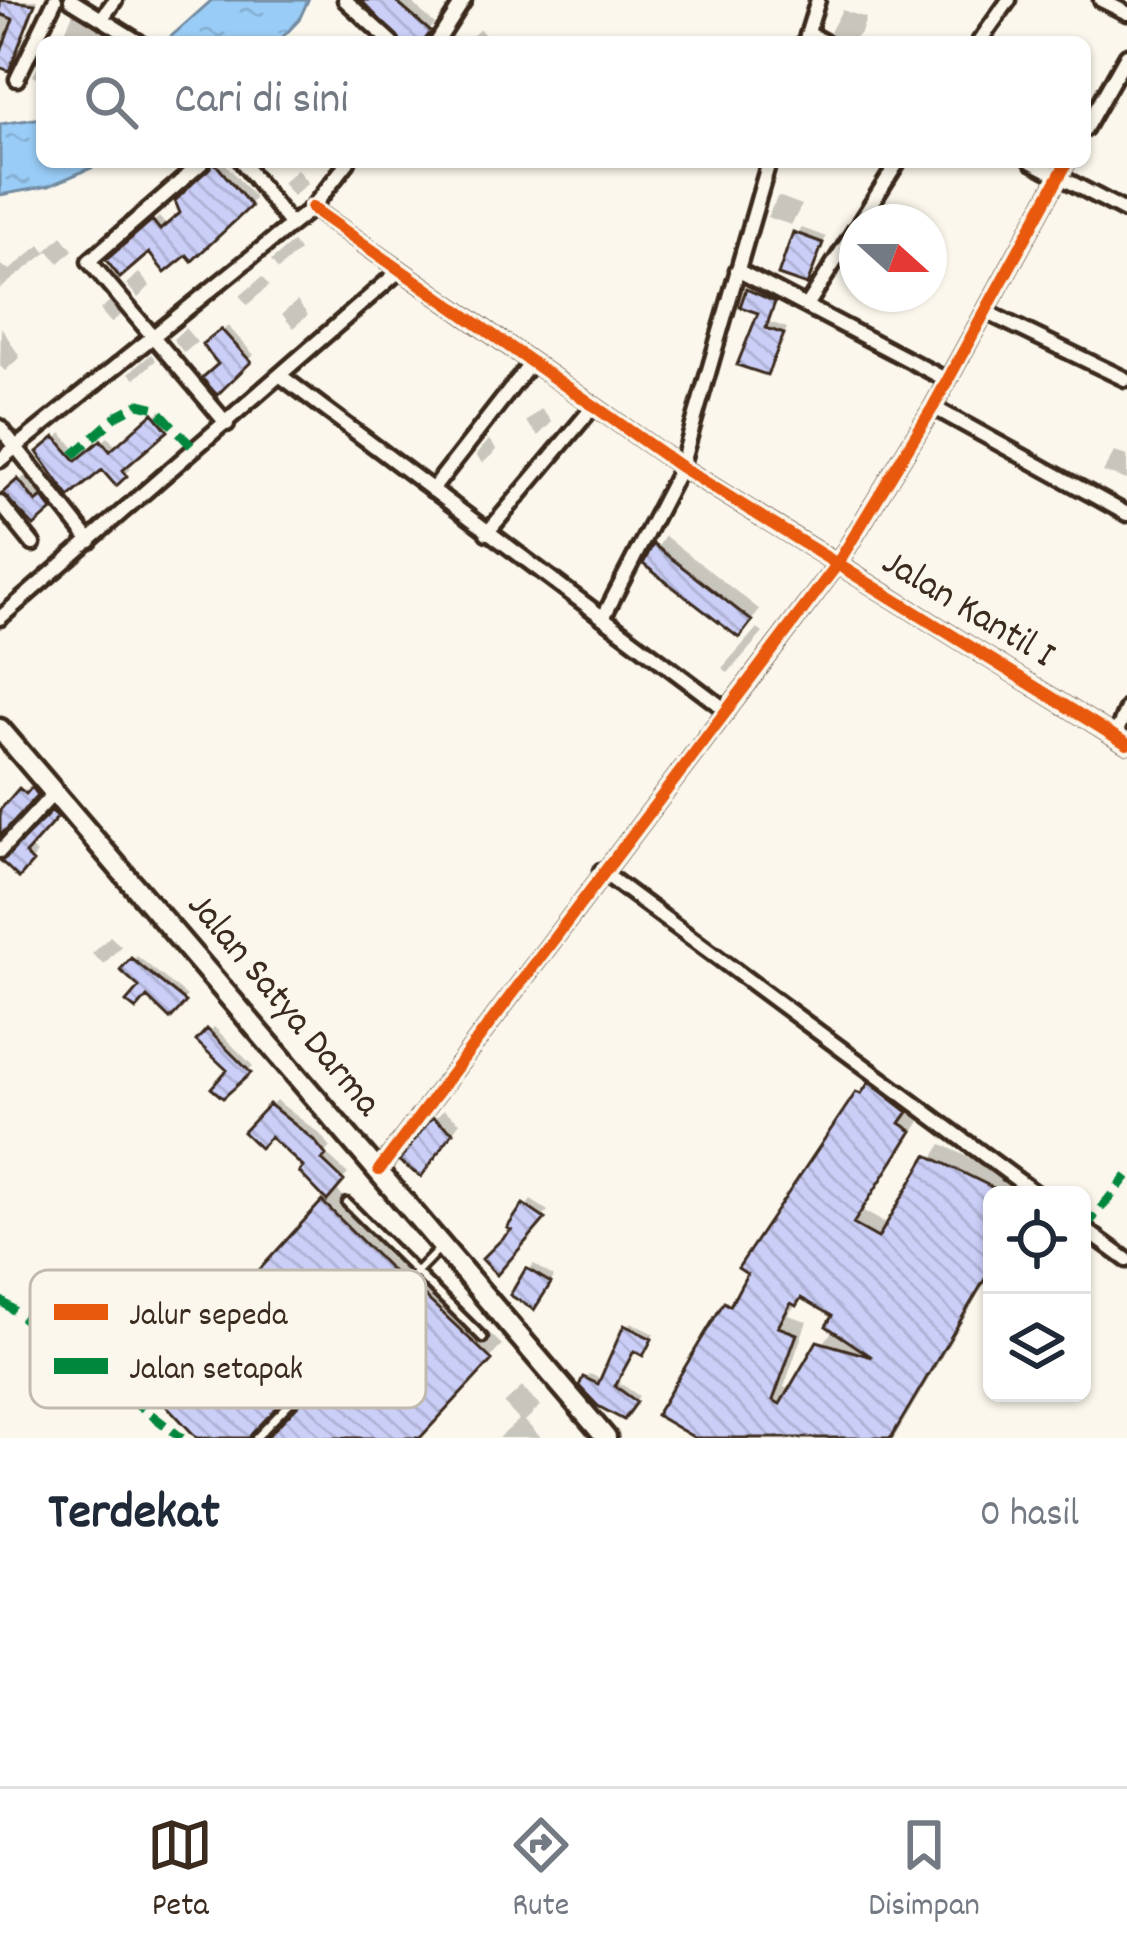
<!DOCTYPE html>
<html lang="id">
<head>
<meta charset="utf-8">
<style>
  body { margin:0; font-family:Dekko,sans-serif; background:#f6f6f7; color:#1f2937 }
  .controls { position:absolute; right:36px; bottom:36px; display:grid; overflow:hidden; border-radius:18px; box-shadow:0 3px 9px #0004 }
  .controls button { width:108px; height:108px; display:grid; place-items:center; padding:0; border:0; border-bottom:3px solid #e0e1e3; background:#fff; color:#1f2937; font:60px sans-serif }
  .compass { position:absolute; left:839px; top:204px; width:108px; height:108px; border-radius:50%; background:#fff; box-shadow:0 3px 9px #0004; rotate:111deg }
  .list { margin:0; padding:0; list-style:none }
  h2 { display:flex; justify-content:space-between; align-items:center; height:156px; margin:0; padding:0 48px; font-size:51px }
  h2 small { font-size:39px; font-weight:400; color:#747a83 }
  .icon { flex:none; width:66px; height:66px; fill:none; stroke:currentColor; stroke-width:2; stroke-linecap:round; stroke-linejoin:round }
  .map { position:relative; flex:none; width:1127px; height:1438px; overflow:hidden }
  .search { position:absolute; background:#fff; box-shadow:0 3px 9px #0004; left:36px; right:36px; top:36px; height:132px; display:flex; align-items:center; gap:30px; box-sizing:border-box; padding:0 42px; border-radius:18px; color:#747a83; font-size:45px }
  .sheet { height:348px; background:#fff }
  nav { display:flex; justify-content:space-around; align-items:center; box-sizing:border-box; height:168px; border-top:3px solid #e0e1e3; background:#fff; font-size:33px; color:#747a83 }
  nav a { display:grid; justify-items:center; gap:6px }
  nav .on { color:#3b2a1e }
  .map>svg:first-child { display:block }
  .water { fill:url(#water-ripples); stroke:#738ba0; stroke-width:3 }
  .shadow { fill:#0003; fill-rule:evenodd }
  .building { fill:url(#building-back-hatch); stroke:#3b2a1e; stroke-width:3; fill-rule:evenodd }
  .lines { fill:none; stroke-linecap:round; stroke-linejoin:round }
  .lane-casing { stroke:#3b2a1e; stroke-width:15 }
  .street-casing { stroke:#3b2a1e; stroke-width:21 }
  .secondary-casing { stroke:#3b2a1e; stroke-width:27 }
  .lane { stroke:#fbf7ec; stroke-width:6 }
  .street { stroke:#fbf7ec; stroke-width:12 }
  .secondary { stroke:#fbf7ec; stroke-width:18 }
  .quiet { stroke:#00873e; stroke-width:9; stroke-dasharray:18 9; stroke-linecap:butt }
  .cycleway-casing { stroke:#fbf7ec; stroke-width:20 }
  .cycleway { stroke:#e8590c; stroke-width:12 }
  .labels { text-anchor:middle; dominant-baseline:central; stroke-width:9; stroke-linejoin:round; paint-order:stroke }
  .street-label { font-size:39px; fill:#3b2a1e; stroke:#fbf7ec }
  .key { fill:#fbf7ec; stroke:#c1baae; stroke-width:3 }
  .key-label { font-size:33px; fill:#3b2a1e }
</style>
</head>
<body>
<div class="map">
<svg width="1127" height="1438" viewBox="0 0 1127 1438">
  <defs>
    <pattern id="water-ripples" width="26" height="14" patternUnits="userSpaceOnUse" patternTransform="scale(3)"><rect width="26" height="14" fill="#99ccf6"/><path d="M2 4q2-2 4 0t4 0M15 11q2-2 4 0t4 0" fill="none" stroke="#85afd2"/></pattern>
    <pattern id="building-back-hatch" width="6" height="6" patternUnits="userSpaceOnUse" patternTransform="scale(3)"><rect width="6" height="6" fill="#cbcff8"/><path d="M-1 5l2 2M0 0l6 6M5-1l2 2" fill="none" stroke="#afb2d4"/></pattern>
  </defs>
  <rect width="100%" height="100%" fill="#fbf7ec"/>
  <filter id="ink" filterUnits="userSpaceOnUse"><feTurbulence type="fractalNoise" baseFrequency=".00833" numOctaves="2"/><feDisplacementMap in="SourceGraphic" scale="24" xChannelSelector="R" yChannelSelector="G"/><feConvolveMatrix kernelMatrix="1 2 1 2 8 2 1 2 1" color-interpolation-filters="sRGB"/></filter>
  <g filter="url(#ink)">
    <path class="water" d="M 212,0 L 308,0 L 299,20 L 278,42 L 165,42 Z
      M 42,118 L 42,162 L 105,162 L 49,186 L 0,195 L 0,124 Z"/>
    <path class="shadow" d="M 0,0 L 38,0 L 6,71 L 0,68 Z
      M 403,0 L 418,0 L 414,5 L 435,24 L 419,42 L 409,42 L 386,19 Z
      M 76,7 L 84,12 L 82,19 L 117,32 L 113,42 L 76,37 L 74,42 L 60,42 Z
      M 842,10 L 866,18 L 861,33 L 849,42 L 835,42 L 830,32 Z
      M 480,29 L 490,42 L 466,42 L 471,37 Z
      M 42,58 L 42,80 L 33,76 Z
      M 218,162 L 224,162 L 255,198 L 229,228 L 192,257 L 187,251 L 150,249 L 110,261 L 159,217 L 167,226 L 183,213 L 178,201 Z
      M 297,169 L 308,183 L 293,196 L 282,183 Z
      M 778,196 L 802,205 L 791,225 L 767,217 Z
      M 802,228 L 826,237 L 807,281 L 796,234 Z
      M 62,236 L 73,250 L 68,255 L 59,263 L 49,251 L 0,289 L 0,265 L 10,270 L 40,245 L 45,252 Z
      M 293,242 L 299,251 L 278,270 L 271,261 Z
      M 139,273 L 150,286 L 138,298 L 126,284 Z
      M 262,277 L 269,286 L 247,305 L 240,296 Z
      M 755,285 L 779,296 L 769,322 L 787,328 L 766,372 L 762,311 L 749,290 Z
      M 115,296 L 126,310 L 111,323 L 100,310 Z
      M 297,301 L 308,315 L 293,328 L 282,314 Z
      M 228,326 L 254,355 L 217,391 L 222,363 L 206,345 Z
      M 1,327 L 20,357 L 5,371 L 0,366 Z
      M 185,328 L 197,342 L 184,353 L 173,339 Z
      M 151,354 L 156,360 L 135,379 L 129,373 Z
      M 541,409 L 552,422 L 538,436 L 526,422 Z
      M 161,410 L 172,423 L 127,463 L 131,469 L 116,482 L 103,466 L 69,493 L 41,452 L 62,433 L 83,458 L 108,437 L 117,448 Z
      M 489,440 L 497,450 L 483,463 L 476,455 Z
      M 1114,452 L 1127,456 L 1127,480 L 1103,472 Z
      M 25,476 L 43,498 L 49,494 L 56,502 L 34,522 L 6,493 Z
      M 665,536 L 760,610 L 748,625 L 647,563 Z
      M 757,628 L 763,633 L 728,673 L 722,668 Z
      M 59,807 L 28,846 L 37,854 L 19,874 L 5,861 Z
      M 110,936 L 121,946 L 104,964 L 92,954 Z
      M 137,956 L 187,996 L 170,1015 L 125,969 Z
      M 214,1027 L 253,1066 L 223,1094 L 232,1070 L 200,1041 Z
      M 883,1072 L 918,1098 L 910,1110 L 922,1118 L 863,1211 L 889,1225 L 942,1144 L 1038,1193 L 992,1195 L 992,1271 L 894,1438 L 702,1438 L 660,1414 L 859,1094 ZM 802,1296 L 836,1315 L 834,1328 L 791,1391 L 784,1387 L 807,1321 L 788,1315 Z
      M 276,1100 L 320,1134 L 330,1147 L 325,1153 L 348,1174 L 335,1188 L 411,1264 L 262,1417 L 264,1432 L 277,1431 L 429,1275 L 502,1345 L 418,1438 L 204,1438 L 155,1389 L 329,1198 L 270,1133 L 247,1132 Z
      M 444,1110 L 460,1122 L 430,1163 L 434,1119 Z
      M 531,1200 L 548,1211 L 497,1270 L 515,1230 L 511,1227 Z
      M 534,1264 L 554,1277 L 539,1301 L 529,1270 Z
      M 631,1322 L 654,1334 L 643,1352 L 635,1348 L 617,1381 L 639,1396 L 628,1412 L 586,1378 L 590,1374 L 603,1380 Z
      M 522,1387 L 540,1406 L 525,1421 L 541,1438 L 499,1438 L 519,1420 L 504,1404 Z"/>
    <path class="building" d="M 0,0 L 35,4 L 9,71 L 0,67 L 0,54 L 13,19 L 0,14 Z
      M 361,0 L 394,0 L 431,32 L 423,42 L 401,42 Z
      M 214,162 L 251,206 L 192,261 L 187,255 L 165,273 L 149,253 L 120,278 L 106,260 L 152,220 L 160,230 L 180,213 L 175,201 Z
      M 793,232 L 823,243 L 807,285 L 778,275 Z
      M 746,289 L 775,302 L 766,328 L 784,334 L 767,375 L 737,365 L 758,313 L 740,307 Z
      M 221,329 L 251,362 L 217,395 L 202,378 L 218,364 L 202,344 Z
      M 153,413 L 168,431 L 123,470 L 127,476 L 116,486 L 102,470 L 69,497 L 37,452 L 55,437 L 76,461 L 101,440 L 110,451 Z
      M 18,479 L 36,502 L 42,497 L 52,510 L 34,526 L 2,493 Z
      M 653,544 L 752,621 L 739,638 L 643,564 Z
      M 32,787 L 38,795 L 0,836 L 0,810 L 19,788 L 26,794 Z
      M 52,811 L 58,817 L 25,854 L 33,862 L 19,878 L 1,861 Z
      M 131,958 L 186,1002 L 170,1019 L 147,997 L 136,1010 L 126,1002 L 139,987 L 120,970 Z
      M 207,1029 L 251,1073 L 223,1098 L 211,1088 L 227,1070 L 196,1041 Z
      M 869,1082 L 908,1112 L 900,1123 L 912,1131 L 853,1224 L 878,1238 L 927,1155 L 1008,1195 L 992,1195 L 992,1267 L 891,1438 L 695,1438 L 656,1415 L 724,1302 L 730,1306 L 747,1274 L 738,1268 L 856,1092 L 861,1094 ZM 801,1298 L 832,1316 L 826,1326 L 872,1357 L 817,1341 L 780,1404 L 773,1400 L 797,1334 L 778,1327 L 791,1303 L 796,1306 Z
      M 269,1104 L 314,1140 L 326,1155 L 322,1160 L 344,1181 L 327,1201 L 299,1172 L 303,1167 L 270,1137 L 260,1148 L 243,1132 Z
      M 432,1117 L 453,1132 L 421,1177 L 399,1161 Z
      M 322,1201 L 400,1279 L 249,1438 L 197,1438 L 151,1389 Z
      M 523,1204 L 545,1219 L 497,1275 L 482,1259 L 511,1230 L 507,1228 Z
      M 526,1268 L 551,1283 L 534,1310 L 510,1295 Z
      M 414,1286 L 492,1360 L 420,1438 L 266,1438 Z
      M 624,1325 L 652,1339 L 643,1356 L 634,1351 L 615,1386 L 637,1402 L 624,1420 L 598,1406 L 579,1386 L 583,1377 L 598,1384 Z"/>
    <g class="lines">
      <defs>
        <path id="lane" d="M 347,1203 L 483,1338
          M 256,1438 L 440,1248"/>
        <path id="street" d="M 71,0 L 139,42
          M 345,0 L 391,42
          M 1101,0 L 1127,13
          M 102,18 L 115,0
          M 808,33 L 824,42
          M 437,42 L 464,0
          M 805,42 L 818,0
          M 979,42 L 1009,0
          M 17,79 L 55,0
          M 1085,129 L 1127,55
          M 203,162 L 89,261 L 227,424
          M 242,162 L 290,224
          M 1032,162 L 1127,212
          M 312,208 L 681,467 L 1127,744
          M 860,222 L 898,162
          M 737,270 L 947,380
          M 808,304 L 857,227
          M 986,312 L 1125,379
          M 281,376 L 726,710
          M 933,407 L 1127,514
          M 0,427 L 90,541
          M 0,460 L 312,208 L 348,162
          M 432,490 L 531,363
          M 0,503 L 33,544
          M 487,533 L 593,407
          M 0,618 L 398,272
          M 603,618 L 681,467 L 769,162
          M 1115,736 L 1127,708
          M 0,851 L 55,792
          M 601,871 L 1038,1195
          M 379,1170 L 836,566 L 933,407 L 1067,162
          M 1082,1227 L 1127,1260"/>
        <path id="secondary" d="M 0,729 L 606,1438"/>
      </defs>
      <use href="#lane" class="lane-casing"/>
      <use href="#street" class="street-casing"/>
      <use href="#secondary" class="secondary-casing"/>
      <use href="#lane" class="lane"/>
      <use href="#street" class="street"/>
      <use href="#secondary" class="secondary"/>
      <path class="quiet" d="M 73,455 L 118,415 L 139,404 L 156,408 L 196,451
        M 1084,1229 L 1127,1176
        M 0,1300 L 182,1438"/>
      <defs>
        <path id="cycleway" d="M 312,208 L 681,467 L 1127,744
          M 379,1170 L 836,566 L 933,407 L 1067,162"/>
      </defs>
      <use href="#cycleway" class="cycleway-casing"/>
      <use href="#cycleway" class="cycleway"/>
    </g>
  </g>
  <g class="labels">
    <g class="street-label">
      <text transform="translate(967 611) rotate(31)">Jalan Kantil I</text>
      <text transform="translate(282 1006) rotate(50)">Jalan Satya Darma</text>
    </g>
  </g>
  <rect x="30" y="1270" width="396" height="138" rx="18" class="key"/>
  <rect x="54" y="1304" width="54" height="16" fill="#e8590c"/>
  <rect x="54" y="1358" width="54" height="16" fill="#00873e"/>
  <g class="key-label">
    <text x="129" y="1324">Jalur sepeda</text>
    <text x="129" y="1378">Jalan setapak</text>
  </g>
</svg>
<div class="controls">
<button><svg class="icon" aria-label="locate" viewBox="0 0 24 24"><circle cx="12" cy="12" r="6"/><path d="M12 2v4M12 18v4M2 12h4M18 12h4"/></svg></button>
<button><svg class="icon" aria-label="layers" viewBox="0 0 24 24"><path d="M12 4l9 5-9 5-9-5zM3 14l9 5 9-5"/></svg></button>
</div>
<svg class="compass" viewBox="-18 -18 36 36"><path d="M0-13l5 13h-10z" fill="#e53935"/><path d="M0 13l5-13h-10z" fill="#747a83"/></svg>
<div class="search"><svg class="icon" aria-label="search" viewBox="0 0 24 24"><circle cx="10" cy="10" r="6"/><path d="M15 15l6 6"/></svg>Cari di sini</div>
</div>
<section class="sheet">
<h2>Terdekat<small>0 hasil</small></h2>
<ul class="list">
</ul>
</section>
<nav>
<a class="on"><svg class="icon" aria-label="map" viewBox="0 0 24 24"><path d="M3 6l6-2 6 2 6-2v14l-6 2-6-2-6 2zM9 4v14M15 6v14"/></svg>Peta</a>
<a><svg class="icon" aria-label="directions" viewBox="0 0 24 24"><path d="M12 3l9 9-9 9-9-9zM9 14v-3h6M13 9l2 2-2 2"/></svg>Rute</a>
<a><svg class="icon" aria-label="saved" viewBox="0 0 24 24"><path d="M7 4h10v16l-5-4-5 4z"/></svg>Disimpan</a>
</nav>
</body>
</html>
